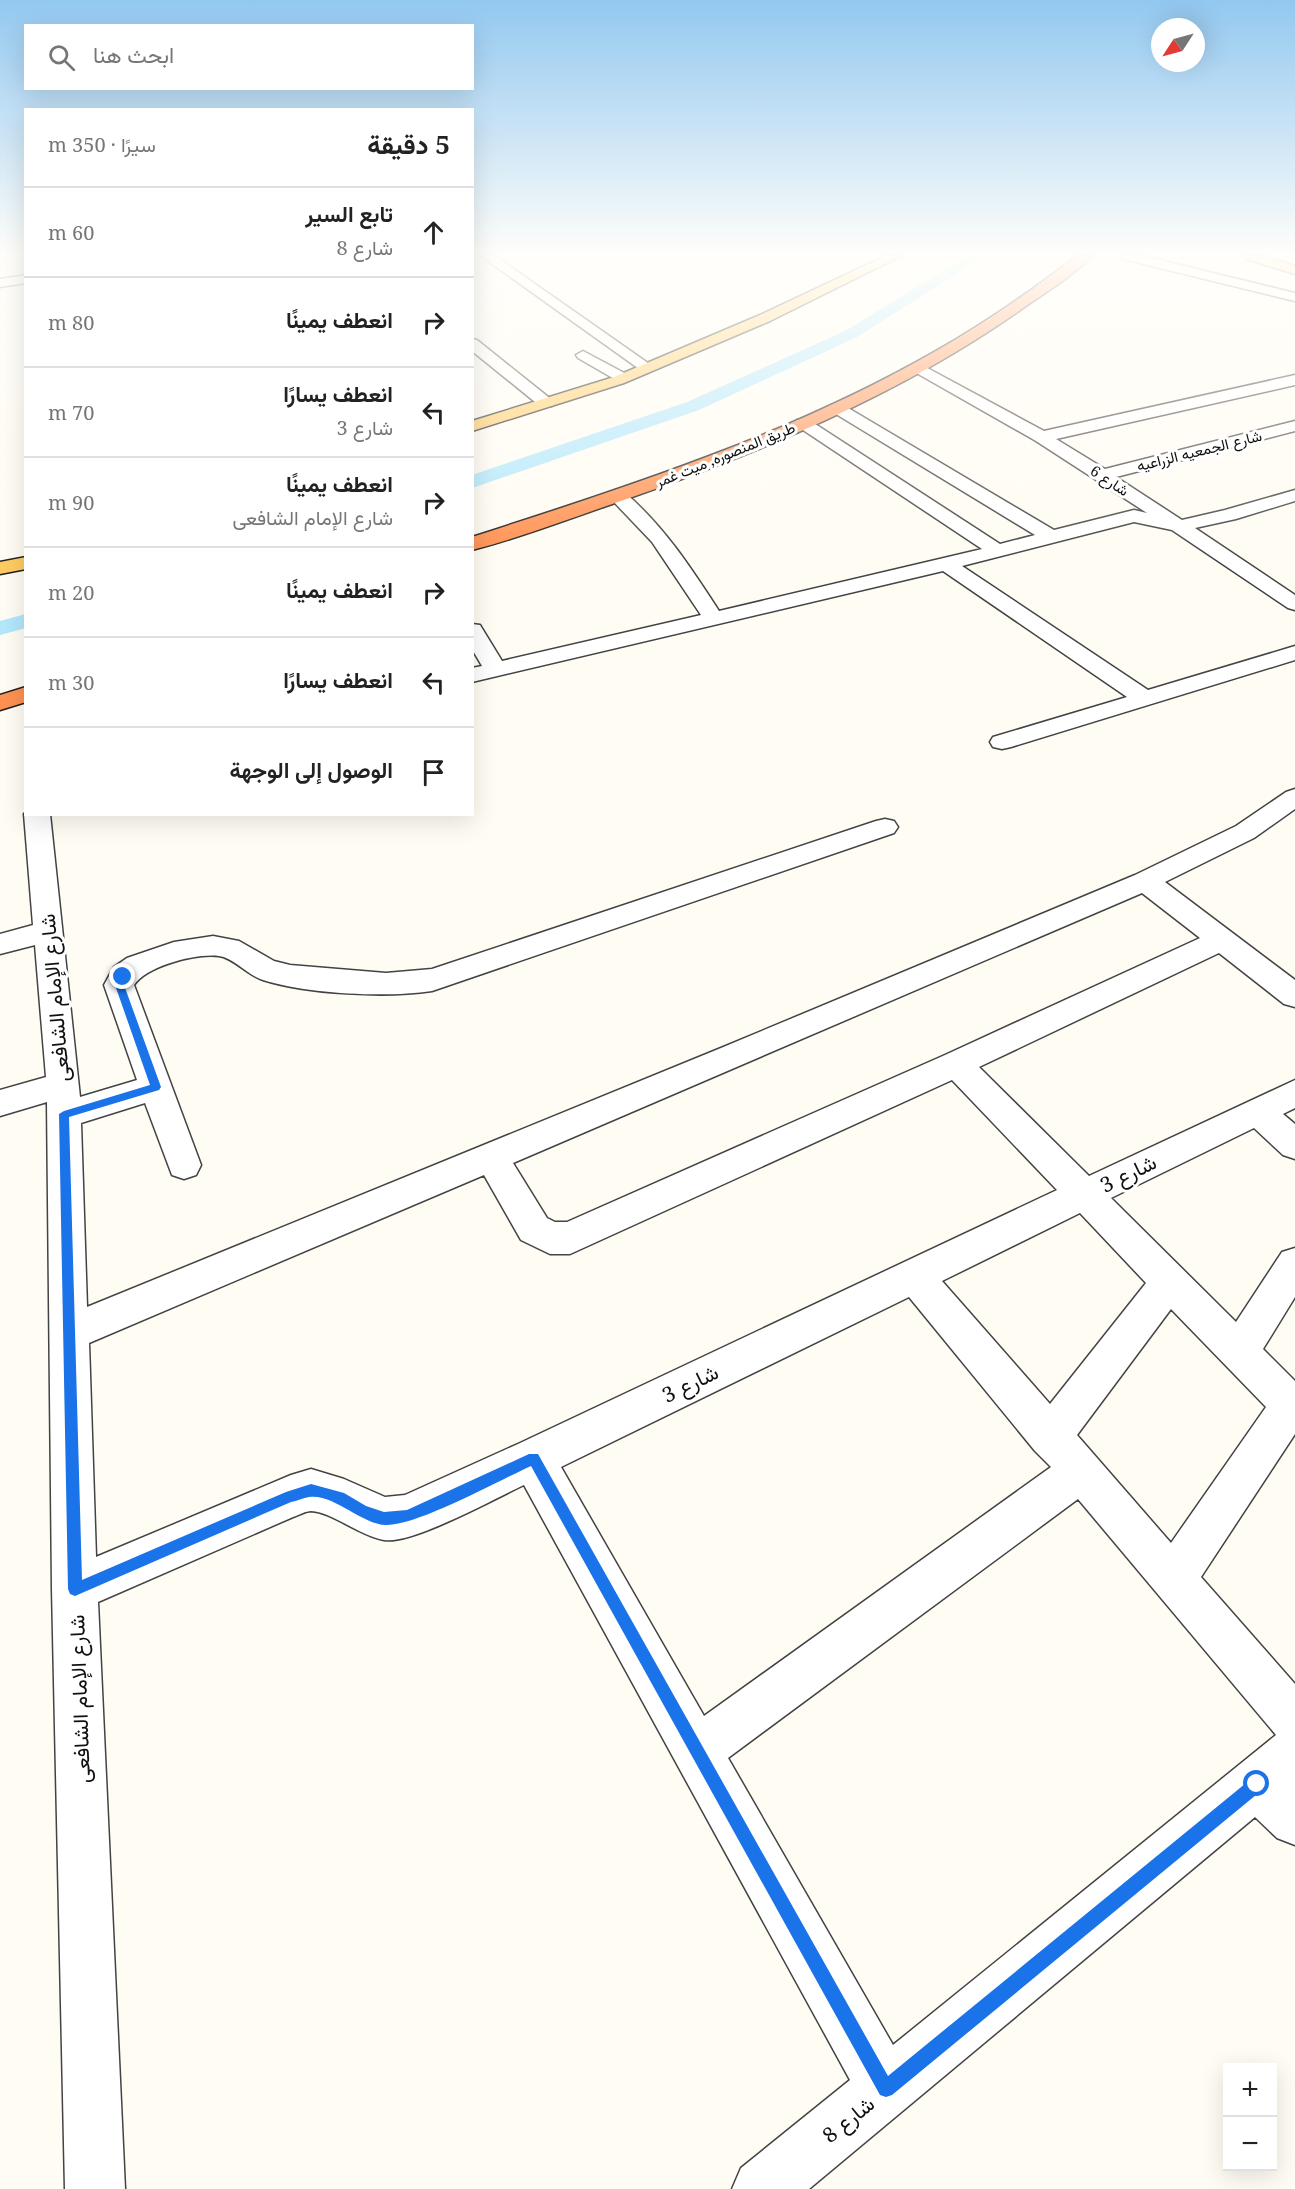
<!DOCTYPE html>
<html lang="ar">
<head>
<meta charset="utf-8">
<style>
  body { margin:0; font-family:"Noto Serif",Vazirmatn,serif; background:#f6f6f6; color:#222; direction:rtl }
  .controls { position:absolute; right:18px; bottom:18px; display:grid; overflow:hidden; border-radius:0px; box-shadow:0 6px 24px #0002 }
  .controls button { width:54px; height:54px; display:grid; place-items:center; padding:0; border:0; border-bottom:2px solid #e0e0e0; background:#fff; color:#222; font:30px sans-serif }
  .compass { position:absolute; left:1151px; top:18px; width:54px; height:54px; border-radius:50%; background:#fff; box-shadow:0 6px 24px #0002; rotate:234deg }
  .stop { position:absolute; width:18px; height:18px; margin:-14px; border:4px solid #1a73e8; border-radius:50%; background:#fff }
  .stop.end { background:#1a73e8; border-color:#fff; box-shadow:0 2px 6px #0008 }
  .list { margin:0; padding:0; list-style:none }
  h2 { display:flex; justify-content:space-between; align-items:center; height:78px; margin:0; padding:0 24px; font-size:26px }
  h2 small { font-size:20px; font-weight:400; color:#767676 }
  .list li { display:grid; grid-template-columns:39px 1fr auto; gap:18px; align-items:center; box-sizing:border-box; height:90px; padding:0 24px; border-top:2px solid #e0e0e0 }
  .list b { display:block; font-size:22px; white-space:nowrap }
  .list p { margin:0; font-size:20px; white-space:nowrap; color:#767676 }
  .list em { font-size:20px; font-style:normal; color:#767676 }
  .icon { flex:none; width:33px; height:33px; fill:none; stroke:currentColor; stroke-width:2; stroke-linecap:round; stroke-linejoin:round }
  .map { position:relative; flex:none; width:1295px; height:2189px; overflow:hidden; direction:ltr }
  .search { position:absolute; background:#fff; box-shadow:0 6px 24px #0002; left:24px; top:24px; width:450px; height:66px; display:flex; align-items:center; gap:15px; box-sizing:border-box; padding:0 21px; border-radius:0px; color:#767676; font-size:22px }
  .panel { position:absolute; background:#fff; box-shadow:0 6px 24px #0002; left:24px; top:108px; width:450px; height:708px; border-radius:0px; direction:rtl }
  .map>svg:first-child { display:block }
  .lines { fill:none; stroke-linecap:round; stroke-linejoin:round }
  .canal { fill:#b2e7fc; fill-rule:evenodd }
  .minor-casing { stroke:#434343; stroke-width:3 }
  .major-casing { stroke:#212121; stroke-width:3 }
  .highway-casing { stroke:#212121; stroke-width:3 }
  .minor { fill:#fff; fill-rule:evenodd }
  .major { fill:#ffcb63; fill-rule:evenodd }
  .highway { fill:#ff9151; fill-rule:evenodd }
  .route { fill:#1a73e8 }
  .labels { text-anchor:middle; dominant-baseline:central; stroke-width:6; stroke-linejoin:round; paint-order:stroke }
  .far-street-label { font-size:15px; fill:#101010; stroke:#fff }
  .near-street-label { font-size:21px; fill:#101010; stroke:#fff }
</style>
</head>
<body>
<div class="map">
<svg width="1295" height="2189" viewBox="0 0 1295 2189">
  <rect width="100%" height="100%" fill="#fffcf3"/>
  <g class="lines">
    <path class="canal" d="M 968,256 L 985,256 L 857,337 L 699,410 L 472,488 L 472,475 L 687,402 L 845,331 Z
      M 26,614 L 26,628 L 0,635 L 0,621 Z"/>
    <defs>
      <path id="minor" d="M 481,256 L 495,256 L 655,368 L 647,373 L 642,371 Z
        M 1121,256 L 1143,256 L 1295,293 L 1295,301 L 1123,259 Z
        M 26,275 L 26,283 L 0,287 L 0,279 Z
        M 472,339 L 477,340 L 552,400 L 554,403 L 552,406 L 540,406 L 472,351 Z
        M 583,351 L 628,375 L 631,378 L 628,381 L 618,381 L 578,358 L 576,355 Z
        M 918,363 L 1044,431 L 1295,375 L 1295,385 L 1056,439 L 1105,469 L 1295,421 L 1295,431 L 1116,477 L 1182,520 L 1225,510 L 1295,490 L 1295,501 L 1236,519 L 1195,528 L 1295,595 L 1295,610 L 1288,608 L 1172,530 L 1134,522 L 962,566 L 1148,690 L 1295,646 L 1295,660 L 1011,747 L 1002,749 L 993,747 L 990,742 L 993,737 L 1127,697 L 943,571 L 472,682 L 472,668 L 482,666 L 472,649 L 472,624 L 480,625 L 502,661 L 701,615 L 652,542 L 612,500 L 609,496 L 612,492 L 624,492 C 664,526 691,568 719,611 L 982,549 L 797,426 L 795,423 L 797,420 L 809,420 L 1000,544 L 1035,535 L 831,411 L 829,408 L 831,405 L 843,405 L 1054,530 L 1134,510 L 1147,513 L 1036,441 L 913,371 L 910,368 L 913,365 Z
        M 1295,789 L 1295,809 L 1254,838 L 1165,882 L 1295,980 L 1295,1007 L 1284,1004 L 1219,953 L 979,1067 L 1089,1176 L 1295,1080 L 1295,1108 L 1283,1114 L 1295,1124 L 1295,1159 L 1283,1155 L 1254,1128 L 1111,1198 L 1236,1322 L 1282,1252 L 1295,1248 L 1295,1297 L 1263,1349 L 1295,1381 L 1295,1434 L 1201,1577 L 1295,1684 L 1295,1845 L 1277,1838 L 1255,1817 L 809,2189 L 732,2189 L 741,2168 L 850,2080 L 524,1485 C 496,1498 411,1545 384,1540 C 360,1536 332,1512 311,1511 C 306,1511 299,1515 293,1517 L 98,1602 L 125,2189 L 65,2189 L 52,1589 L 47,1102 L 0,1116 L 0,1090 L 46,1077 L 35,945 L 0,954 L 0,934 L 33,925 L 24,814 L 26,812 L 26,814 L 50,814 L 80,1097 L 137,1080 L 104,985 L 114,967 L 127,958 L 174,942 L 213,936 L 239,941 L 274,961 L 290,965 L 386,973 L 432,969 L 876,821 L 885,819 L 894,821 L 898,827 L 894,833 L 432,991 C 386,998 307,994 263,980 C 247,975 234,958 219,956 C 196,953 147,966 134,985 L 201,1165 L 196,1175 L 184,1179 L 172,1175 L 145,1103 L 81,1123 L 87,1307 L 721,1048 L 1135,875 L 1236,826 L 1286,792 ZM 1142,893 L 1200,938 L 945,1055 L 567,1222 L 555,1222 L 547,1218 L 513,1163 ZM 952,1080 L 1057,1190 L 518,1444 L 405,1495 L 385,1497 L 344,1479 L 311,1469 L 291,1475 L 96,1557 L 89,1343 L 484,1175 L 521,1240 L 550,1254 L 570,1254 ZM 1080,1213 L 1146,1283 L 1050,1404 L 942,1281 ZM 909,1297 L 1035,1451 L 1051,1467 L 704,1716 L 561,1467 ZM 1171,1309 L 1266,1407 L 1171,1543 L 1077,1435 ZM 1078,1499 L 1276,1735 L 893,2045 L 728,1758 Z"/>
      <path id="major" d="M 885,256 L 901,256 L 770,321 L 624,383 L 472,431 L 472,421 L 614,377 L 760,315 Z
        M 1244,256 L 1263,256 L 1295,266 L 1295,274 L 1246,259 Z
        M 26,557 L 26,569 L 0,574 L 0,562 Z"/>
      <path id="highway" d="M 1077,256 L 1091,256 C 1074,276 1041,295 1019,311 C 896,397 756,454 615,503 C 568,519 520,538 472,550 L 472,537 C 630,486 789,435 934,352 C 984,324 1031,291 1077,256 Z
        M 26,687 L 26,702 L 0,710 L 0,695 Z"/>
    </defs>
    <use href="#minor" class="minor-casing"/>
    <use href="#major" class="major-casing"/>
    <use href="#highway" class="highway-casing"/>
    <use href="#minor" class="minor"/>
    <use href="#major" class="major"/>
    <use href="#highway" class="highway"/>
  </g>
  <linearGradient id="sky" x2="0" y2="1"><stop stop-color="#92c8f0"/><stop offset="0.45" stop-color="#fffefa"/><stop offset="1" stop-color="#fffefa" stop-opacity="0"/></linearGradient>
  <rect width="1295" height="563" fill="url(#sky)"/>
  <path class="route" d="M 123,974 L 127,977 L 124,985 L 161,1087 L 159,1090 L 69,1117 L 82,1580 L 286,1492 L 311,1484 L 344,1493 L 366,1506 L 384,1512 L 407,1510 L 529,1454 L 538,1454 L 888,2076 L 1251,1779 L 1257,1777 L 1262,1779 L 1264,1784 L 1262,1790 L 892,2095 L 886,2097 L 880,2095 L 531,1466 C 498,1481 417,1526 386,1525 C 361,1524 333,1493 309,1497 C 303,1498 297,1501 291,1502 L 75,1596 L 70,1594 L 68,1589 L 59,1114 L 64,1111 L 150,1085 L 115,985 L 120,975 Z"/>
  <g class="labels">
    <g class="far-street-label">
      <text transform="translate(1199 450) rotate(-14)">شارع الجمعيه الزراعيه</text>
      <text transform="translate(725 454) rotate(-22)">طريق المنصوره, ميت غمر</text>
      <text transform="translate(1110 480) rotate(33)">شارع 6</text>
    </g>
    <g class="near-street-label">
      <text transform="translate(54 998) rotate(-95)">شارع الإمام الشافعى</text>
      <text transform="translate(1128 1173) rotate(-26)">شارع 3</text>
      <text transform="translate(690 1383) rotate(-26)">شارع 3</text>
      <text transform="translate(79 1699) rotate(-92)">شارع الإمام الشافعى</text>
      <text transform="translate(848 2119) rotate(-39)">شارع 8</text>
    </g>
  </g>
</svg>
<div class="controls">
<button>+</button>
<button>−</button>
</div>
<svg class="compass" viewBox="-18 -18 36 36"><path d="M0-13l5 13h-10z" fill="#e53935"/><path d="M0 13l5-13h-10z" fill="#767676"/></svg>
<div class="stop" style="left:1257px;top:1784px"></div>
<div class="stop end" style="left:123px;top:977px"></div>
<div class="search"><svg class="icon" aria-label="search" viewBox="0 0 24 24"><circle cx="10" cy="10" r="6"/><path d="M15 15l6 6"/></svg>ابحث هنا</div>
<section class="panel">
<h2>5 دقيقة<small>سيرًا · 350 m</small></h2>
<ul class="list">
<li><svg class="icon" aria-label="ahead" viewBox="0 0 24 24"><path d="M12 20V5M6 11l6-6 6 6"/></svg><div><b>تابع السير</b><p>شارع 8</p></div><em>60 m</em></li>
<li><svg class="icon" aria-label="right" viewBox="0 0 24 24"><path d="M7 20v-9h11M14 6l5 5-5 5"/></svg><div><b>انعطف يمينًا</b></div><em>80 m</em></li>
<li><svg class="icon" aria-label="left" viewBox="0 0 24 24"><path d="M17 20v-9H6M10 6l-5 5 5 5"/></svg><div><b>انعطف يسارًا</b><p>شارع 3</p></div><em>70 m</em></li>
<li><svg class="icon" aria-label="right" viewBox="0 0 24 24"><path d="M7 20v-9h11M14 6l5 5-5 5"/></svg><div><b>انعطف يمينًا</b><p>شارع الإمام الشافعى</p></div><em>90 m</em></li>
<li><svg class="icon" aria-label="right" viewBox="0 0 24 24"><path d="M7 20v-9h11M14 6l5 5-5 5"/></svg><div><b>انعطف يمينًا</b></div><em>20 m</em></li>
<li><svg class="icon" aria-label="left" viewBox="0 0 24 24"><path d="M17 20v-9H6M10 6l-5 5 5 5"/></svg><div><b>انعطف يسارًا</b></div><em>30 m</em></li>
<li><svg class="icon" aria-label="arrive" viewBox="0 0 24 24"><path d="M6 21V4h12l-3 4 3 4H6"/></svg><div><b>الوصول إلى الوجهة</b></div></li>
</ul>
</section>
</div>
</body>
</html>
